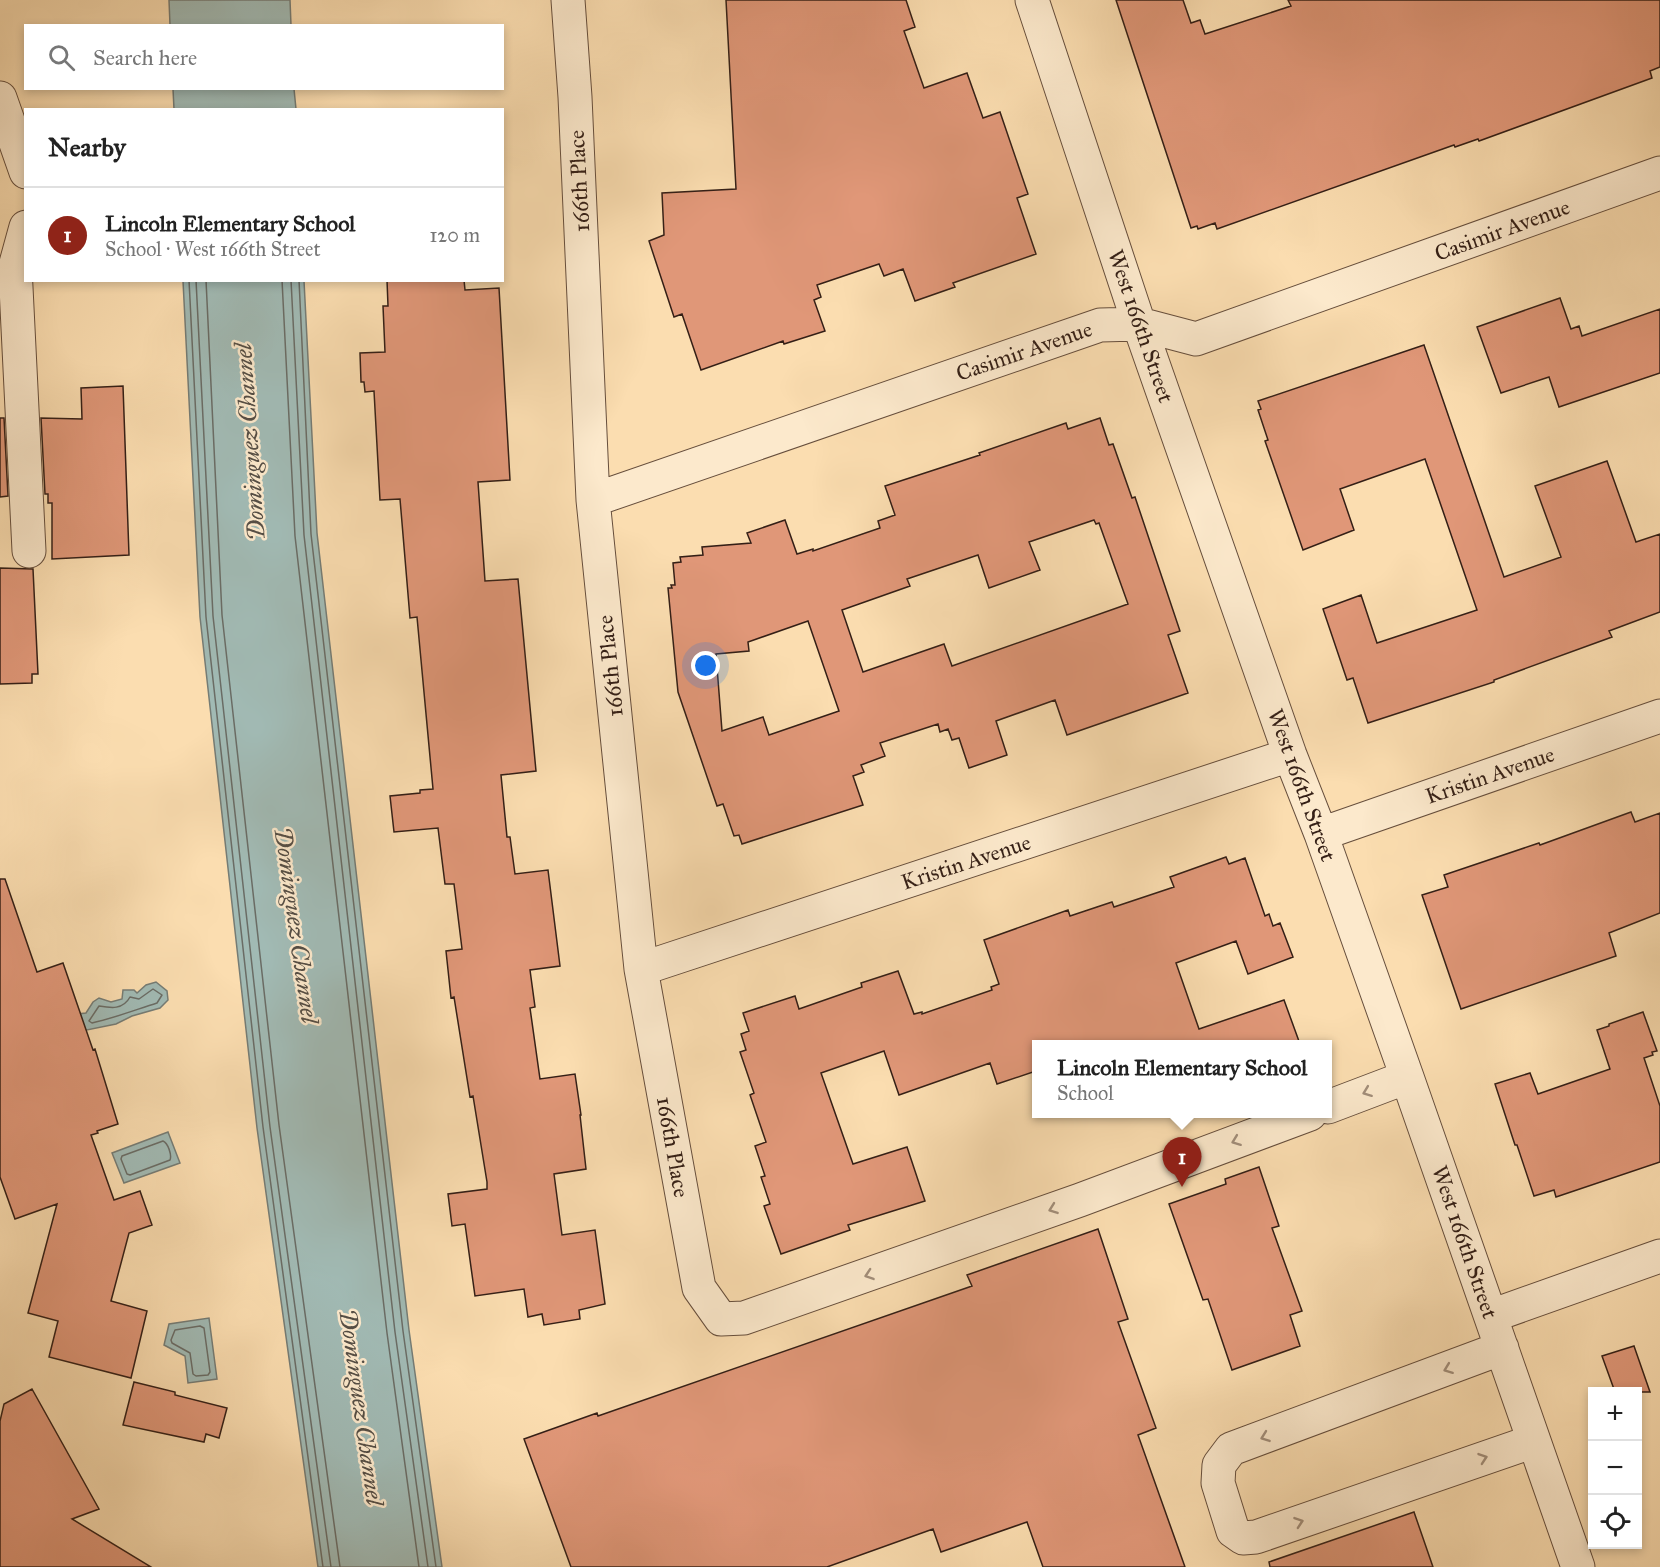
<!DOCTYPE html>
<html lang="en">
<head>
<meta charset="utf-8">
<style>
  body { margin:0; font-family:"IM FELL Great Primer",serif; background:#f6f6f6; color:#222 }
  .controls { position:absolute; right:18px; bottom:18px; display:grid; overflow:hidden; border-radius:0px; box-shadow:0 3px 9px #0003 }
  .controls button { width:54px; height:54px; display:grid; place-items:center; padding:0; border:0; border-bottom:2px solid #e0e0e0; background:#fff; color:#222; font:30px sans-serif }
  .you { position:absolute; left:706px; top:666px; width:21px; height:21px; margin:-15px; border:4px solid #fff; border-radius:50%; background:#1a73e8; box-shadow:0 0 0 9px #1a73e833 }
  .badge { display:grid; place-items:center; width:39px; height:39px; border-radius:50%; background:#8f2418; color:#fff; font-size:20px; font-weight:700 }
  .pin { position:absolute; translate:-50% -50px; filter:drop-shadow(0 2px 3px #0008) }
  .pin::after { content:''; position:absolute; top:32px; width:21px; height:18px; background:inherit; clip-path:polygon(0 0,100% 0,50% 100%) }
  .popup { position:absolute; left:1032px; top:1040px; width:300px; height:78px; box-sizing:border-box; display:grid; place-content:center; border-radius:0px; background:#fff; filter:drop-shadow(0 2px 4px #0005); font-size:20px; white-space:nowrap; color:#767676 }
  .popup b { font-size:22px; color:#222 }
  .popup::after { content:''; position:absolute; left:50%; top:100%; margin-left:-12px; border:12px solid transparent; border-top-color:#fff }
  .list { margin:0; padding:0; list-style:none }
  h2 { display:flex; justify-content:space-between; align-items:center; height:78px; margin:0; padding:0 24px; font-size:26px }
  h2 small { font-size:20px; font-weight:400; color:#767676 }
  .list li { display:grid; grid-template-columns:39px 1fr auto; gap:18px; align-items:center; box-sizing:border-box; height:96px; padding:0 24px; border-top:2px solid #e0e0e0 }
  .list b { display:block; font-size:22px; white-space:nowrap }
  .list p { margin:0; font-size:20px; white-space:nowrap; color:#767676 }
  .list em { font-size:20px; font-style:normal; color:#767676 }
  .icon { flex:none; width:33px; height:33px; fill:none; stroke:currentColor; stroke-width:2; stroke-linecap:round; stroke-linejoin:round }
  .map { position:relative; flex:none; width:1660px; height:1567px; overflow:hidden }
  .search { position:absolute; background:#fff; box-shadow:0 3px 9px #0003; left:24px; top:24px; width:480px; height:66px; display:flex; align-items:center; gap:15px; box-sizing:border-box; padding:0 21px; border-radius:0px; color:#767676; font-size:22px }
  .panel { position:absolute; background:#fff; box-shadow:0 3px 9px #0003; left:24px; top:108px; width:480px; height:174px; border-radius:0px }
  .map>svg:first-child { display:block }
  .water { fill:#a1bab4; stroke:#757c75; stroke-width:1.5 }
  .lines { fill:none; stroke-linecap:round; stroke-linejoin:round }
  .shore { stroke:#6a6c65; stroke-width:1.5 }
  .building { fill:#e09778; stroke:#341f16; stroke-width:1.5; fill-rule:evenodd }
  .minor-casing { stroke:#664e3c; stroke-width:35 }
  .minor { stroke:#fce9cc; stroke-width:33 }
  .oneway { stroke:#a28e7a }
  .labels { text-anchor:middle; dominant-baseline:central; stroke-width:5; stroke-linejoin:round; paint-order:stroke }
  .street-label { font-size:22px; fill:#341f16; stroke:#fce9cc }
  .water-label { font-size:24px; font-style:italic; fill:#554e45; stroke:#fce9cc }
</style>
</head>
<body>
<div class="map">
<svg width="1660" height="1567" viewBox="0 0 1660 1567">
  <rect width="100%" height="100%" fill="#fbddb0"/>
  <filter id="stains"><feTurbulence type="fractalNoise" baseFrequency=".00333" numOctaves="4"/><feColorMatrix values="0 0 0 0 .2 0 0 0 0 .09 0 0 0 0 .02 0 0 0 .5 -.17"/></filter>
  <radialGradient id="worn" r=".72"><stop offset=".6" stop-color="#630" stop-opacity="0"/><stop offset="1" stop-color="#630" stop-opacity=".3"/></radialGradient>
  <path class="water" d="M 169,0 L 290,0 L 291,25 L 170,25 Z
    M 173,89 L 294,89 L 296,109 L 174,109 Z
    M 183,281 L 304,281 L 317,533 L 409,1330 L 442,1567 L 318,1567 L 257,1128 L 200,617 Z
    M 156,982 L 167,991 L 168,1000 L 160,1008 L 132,1016 L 116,1024 L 82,1031 L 77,1014 L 86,1013 L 93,1002 L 99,998 L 111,1002 L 122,999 L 123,990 L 134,990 L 137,993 L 146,985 Z
    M 168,1132 L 180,1163 L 124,1183 L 112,1153 Z
    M 209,1318 L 217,1379 L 188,1383 L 185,1356 L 164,1345 L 169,1324 Z"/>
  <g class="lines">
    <path class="shore" d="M 189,280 L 206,617 L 263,1127 L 323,1567
      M 196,280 L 213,616 L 270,1127 L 331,1567
      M 206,280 L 222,615 L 279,1125 L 340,1567
      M 282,280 L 295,536 L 387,1333 L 419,1567
      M 291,280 L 304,535 L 395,1332 L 428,1567
      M 299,280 L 311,534 L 403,1331 L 436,1567
      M 153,989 L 162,995 L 157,1003 C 135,1010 114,1018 92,1023 L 89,1021 L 99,1006 C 111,1008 123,1010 130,997 L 139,999 Z
      M 163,1141 C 168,1143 172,1155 170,1160 L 130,1175 L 127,1174 L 121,1159 L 122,1156 Z
      M 200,1326 L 204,1328 L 210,1372 L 208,1375 L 196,1376 L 193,1374 L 190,1353 L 172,1343 L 171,1340 L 175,1330 Z"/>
  </g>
  <path class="building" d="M 726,0 L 906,0 L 915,27 L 904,31 L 924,88 L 967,73 L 983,118 L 1000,112 L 1028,194 L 1017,198 L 1036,254 L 953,283 L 955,287 L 915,301 L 903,269 L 884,276 L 879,264 L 817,285 L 821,297 L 814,300 L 825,331 L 784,344 L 783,341 L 701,370 L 682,314 L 674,317 L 649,241 L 664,235 L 662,193 L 736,189 Z
    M 1116,0 L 1183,0 L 1191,23 L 1200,20 L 1205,34 L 1291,6 L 1288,0 L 1660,0 L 1660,67 L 1650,71 L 1652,78 L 1479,141 L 1478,139 L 1455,147 L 1454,145 L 1217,229 L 1215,223 L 1198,229 L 1197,226 L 1191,228 Z
    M 387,280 L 464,280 L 465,290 L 499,288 L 510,480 L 478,482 L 485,581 L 518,579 L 536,771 L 501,775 L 507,837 L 510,837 L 515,874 L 548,870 L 560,966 L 530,970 L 535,1007 L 530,1008 L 540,1079 L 575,1074 L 581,1115 L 580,1115 L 586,1169 L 554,1174 L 562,1235 L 595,1230 L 605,1304 L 579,1310 L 580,1319 L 544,1325 L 542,1314 L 528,1317 L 524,1289 L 475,1296 L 465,1224 L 452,1226 L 448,1194 L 487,1189 L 487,1182 L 473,1096 L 470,1097 L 454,997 L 451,998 L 446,951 L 462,949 L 454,884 L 445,884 L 438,828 L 394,832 L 390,796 L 420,793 L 420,790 L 433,789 L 417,617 L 410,618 L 400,499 L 380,500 L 374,391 L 365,392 L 364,382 L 361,382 L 360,353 L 385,352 L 383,306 L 388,306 Z
    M 1560,298 L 1571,329 L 1579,326 L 1582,336 L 1660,309 L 1660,373 L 1559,407 L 1549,377 L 1501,393 L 1477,327 Z
    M 1424,345 L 1504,577 L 1561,557 L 1535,486 L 1607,461 L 1636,542 L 1660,534 L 1660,612 L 1609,631 L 1612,637 L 1494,680 L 1494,682 L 1368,723 L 1353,678 L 1347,680 L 1323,609 L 1361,595 L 1377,643 L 1477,610 L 1425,459 L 1340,489 L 1354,530 L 1303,550 L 1265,441 L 1268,440 L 1258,410 L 1261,409 L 1258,401 Z
    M 123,386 L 129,555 L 52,559 L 52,503 L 48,503 L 48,494 L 45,494 L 41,418 L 82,419 L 81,388 Z
    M 0,418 L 4,418 L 8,496 L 0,497 Z
    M 1100,418 L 1109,445 L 1113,444 L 1132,498 L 1135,497 L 1180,631 L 1168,635 L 1188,693 L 1067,735 L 1055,700 L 996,721 L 1007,755 L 969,768 L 959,738 L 952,740 L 948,729 L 940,732 L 938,724 L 880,743 L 885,756 L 861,765 L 864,772 L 853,776 L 863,805 L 742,844 L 739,835 L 734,836 L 723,804 L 717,806 L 678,692 L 668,588 L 672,588 L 671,585 L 675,585 L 673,563 L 681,562 L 680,557 L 703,555 L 702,547 L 751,543 L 747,533 L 785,520 L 797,554 L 813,549 L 813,551 L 880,528 L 878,521 L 895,515 L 885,486 L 980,455 L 979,453 L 1066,423 L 1068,429 ZM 1094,520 L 1096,524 L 1099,523 L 1128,604 L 952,666 L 944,644 L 863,672 L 842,610 L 910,586 L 907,579 L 978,555 L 989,588 L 1040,570 L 1029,542 ZM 808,621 L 839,711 L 769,735 L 763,717 L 722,731 L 716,654 L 749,651 L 748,642 Z
    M 0,568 L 33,569 L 38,674 L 32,674 L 32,683 L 0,684 Z
    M 1631,812 L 1635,822 L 1660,813 L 1660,913 L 1609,933 L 1616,956 L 1461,1009 L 1422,895 L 1448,887 L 1444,875 L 1539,843 L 1540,845 Z
    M 1226,857 L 1229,864 L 1245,858 L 1265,916 L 1269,914 L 1273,926 L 1280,923 L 1293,957 L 1248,974 L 1236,941 L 1176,963 L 1199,1029 L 1284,1000 L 1300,1044 L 1036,1044 L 1036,1071 L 997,1084 L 990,1063 L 899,1095 L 884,1051 L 821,1073 L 853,1164 L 907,1147 L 925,1201 L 848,1225 L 850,1230 L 781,1254 L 764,1206 L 770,1204 L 761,1177 L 765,1176 L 755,1146 L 766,1142 L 750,1095 L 754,1093 L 740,1052 L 746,1050 L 741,1034 L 749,1031 L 743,1013 L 795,996 L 799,1009 L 862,987 L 861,983 L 898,971 L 914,1014 L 922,1012 L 922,1014 L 992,990 L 991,987 L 999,984 L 984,940 L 1068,910 L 1070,916 L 1112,902 L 1114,907 L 1174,887 L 1170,877 Z
    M 0,879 L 5,879 L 37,972 L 63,963 L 93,1050 L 95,1049 L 118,1124 L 97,1131 L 98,1133 L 91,1135 L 114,1200 L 140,1191 L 152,1225 L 129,1233 L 111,1301 L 147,1311 L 131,1378 L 49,1357 L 58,1321 L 28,1313 L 57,1204 L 15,1219 L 0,1177 Z
    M 1643,1012 L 1657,1051 L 1652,1052 L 1653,1055 L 1644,1058 L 1660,1106 L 1660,1162 L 1556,1197 L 1554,1190 L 1534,1196 L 1517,1145 L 1515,1145 L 1495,1084 L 1530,1073 L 1538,1094 L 1610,1069 L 1597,1030 L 1609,1026 L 1609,1024 Z
    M 1259,1167 L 1279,1226 L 1272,1228 L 1302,1311 L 1290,1315 L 1300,1346 L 1232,1370 L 1208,1299 L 1203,1300 L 1169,1204 L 1226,1184 L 1225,1179 Z
    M 1098,1229 L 1128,1319 L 1118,1322 L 1156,1428 L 1138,1435 L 1185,1567 L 1043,1567 L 1027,1522 L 941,1552 L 933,1529 L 827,1567 L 571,1567 L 524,1439 L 597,1413 L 598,1416 L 972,1286 L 967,1275 Z
    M 1634,1346 L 1650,1392 L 1615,1392 L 1602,1356 Z
    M 134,1382 L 175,1392 L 175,1395 L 227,1408 L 219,1438 L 206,1434 L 204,1442 L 123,1425 Z
    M 32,1389 L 99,1509 L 72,1519 L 151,1567 L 0,1567 L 0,1421 L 4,1404 Z
    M 1414,1512 L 1433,1567 L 1270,1567 L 1269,1562 Z"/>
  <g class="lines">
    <defs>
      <path id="minor" d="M 568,0 L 575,97 L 593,500 L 641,969 L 699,1288 L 721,1319 L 744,1318 L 1080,1200 L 1310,1114
        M 1032,0 L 1139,324 L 1290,755 L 1321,834 L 1407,1077 L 1578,1567
        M 0,98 L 26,172
        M 26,227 L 15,267 L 29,551
        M 593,500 L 1100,325 L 1139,324 L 1196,339 L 1660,173
        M 1321,834 L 1660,716
        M 641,969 L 1290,755
        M 1328,1107 L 1407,1077
        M 1491,1316 L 1660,1256
        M 1502,1348 L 1231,1449 L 1219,1465 L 1218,1483 L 1233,1531 L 1243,1538 L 1256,1537 L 1534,1441"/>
    </defs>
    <use href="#minor" class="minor-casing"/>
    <use href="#minor" class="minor"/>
  </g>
  <defs><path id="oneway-chevron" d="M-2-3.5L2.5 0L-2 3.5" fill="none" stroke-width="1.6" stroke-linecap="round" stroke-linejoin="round" transform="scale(1.5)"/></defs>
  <g class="oneway">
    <use href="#oneway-chevron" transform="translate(1367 1092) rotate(159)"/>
    <use href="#oneway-chevron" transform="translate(1236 1141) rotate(159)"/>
    <use href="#oneway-chevron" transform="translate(1053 1209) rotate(160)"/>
    <use href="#oneway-chevron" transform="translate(869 1275) rotate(161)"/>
    <use href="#oneway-chevron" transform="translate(1448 1369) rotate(159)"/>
    <use href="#oneway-chevron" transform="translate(1265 1437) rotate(160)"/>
    <use href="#oneway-chevron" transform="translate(1483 1458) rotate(-19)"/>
    <use href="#oneway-chevron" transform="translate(1299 1522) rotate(-19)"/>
  </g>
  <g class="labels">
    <g class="street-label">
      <text transform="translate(579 181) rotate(-93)">166th Place</text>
      <text transform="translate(1502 230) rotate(-20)">Casimir Avenue</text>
      <text transform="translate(1141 326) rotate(71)">West 166th Street</text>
      <text transform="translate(1024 351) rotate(-19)">Casimir Avenue</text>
      <text transform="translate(610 666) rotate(-96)">166th Place</text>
      <text transform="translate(1490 775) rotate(-19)">Kristin Avenue</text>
      <text transform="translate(1302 785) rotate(70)">West 166th Street</text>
      <text transform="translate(966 862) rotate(-18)">Kristin Avenue</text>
      <text transform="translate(673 1147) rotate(80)">166th Place</text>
      <text transform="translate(1465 1242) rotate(71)">West 166th Street</text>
    </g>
    <g class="water-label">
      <text transform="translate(250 442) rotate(-94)">Dominguez Channel</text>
      <text transform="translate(296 925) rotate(82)">Dominguez Channel</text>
      <text transform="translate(361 1407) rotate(82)">Dominguez Channel</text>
    </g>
  </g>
  <rect width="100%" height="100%" filter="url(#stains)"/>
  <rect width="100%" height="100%" fill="url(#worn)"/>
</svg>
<div class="controls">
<button>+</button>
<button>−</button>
<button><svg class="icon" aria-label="locate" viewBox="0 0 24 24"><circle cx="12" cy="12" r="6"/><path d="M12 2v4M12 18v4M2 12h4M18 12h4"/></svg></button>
</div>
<div class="you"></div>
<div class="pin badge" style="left:1182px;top:1187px">1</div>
<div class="popup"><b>Lincoln Elementary School</b>School</div>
<div class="search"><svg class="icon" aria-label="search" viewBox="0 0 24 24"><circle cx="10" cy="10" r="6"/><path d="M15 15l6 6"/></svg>Search here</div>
<section class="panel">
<h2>Nearby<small></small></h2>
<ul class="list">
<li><span class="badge">1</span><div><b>Lincoln Elementary School</b><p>School · West 166th Street</p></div><em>120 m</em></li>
</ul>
</section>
</div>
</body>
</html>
